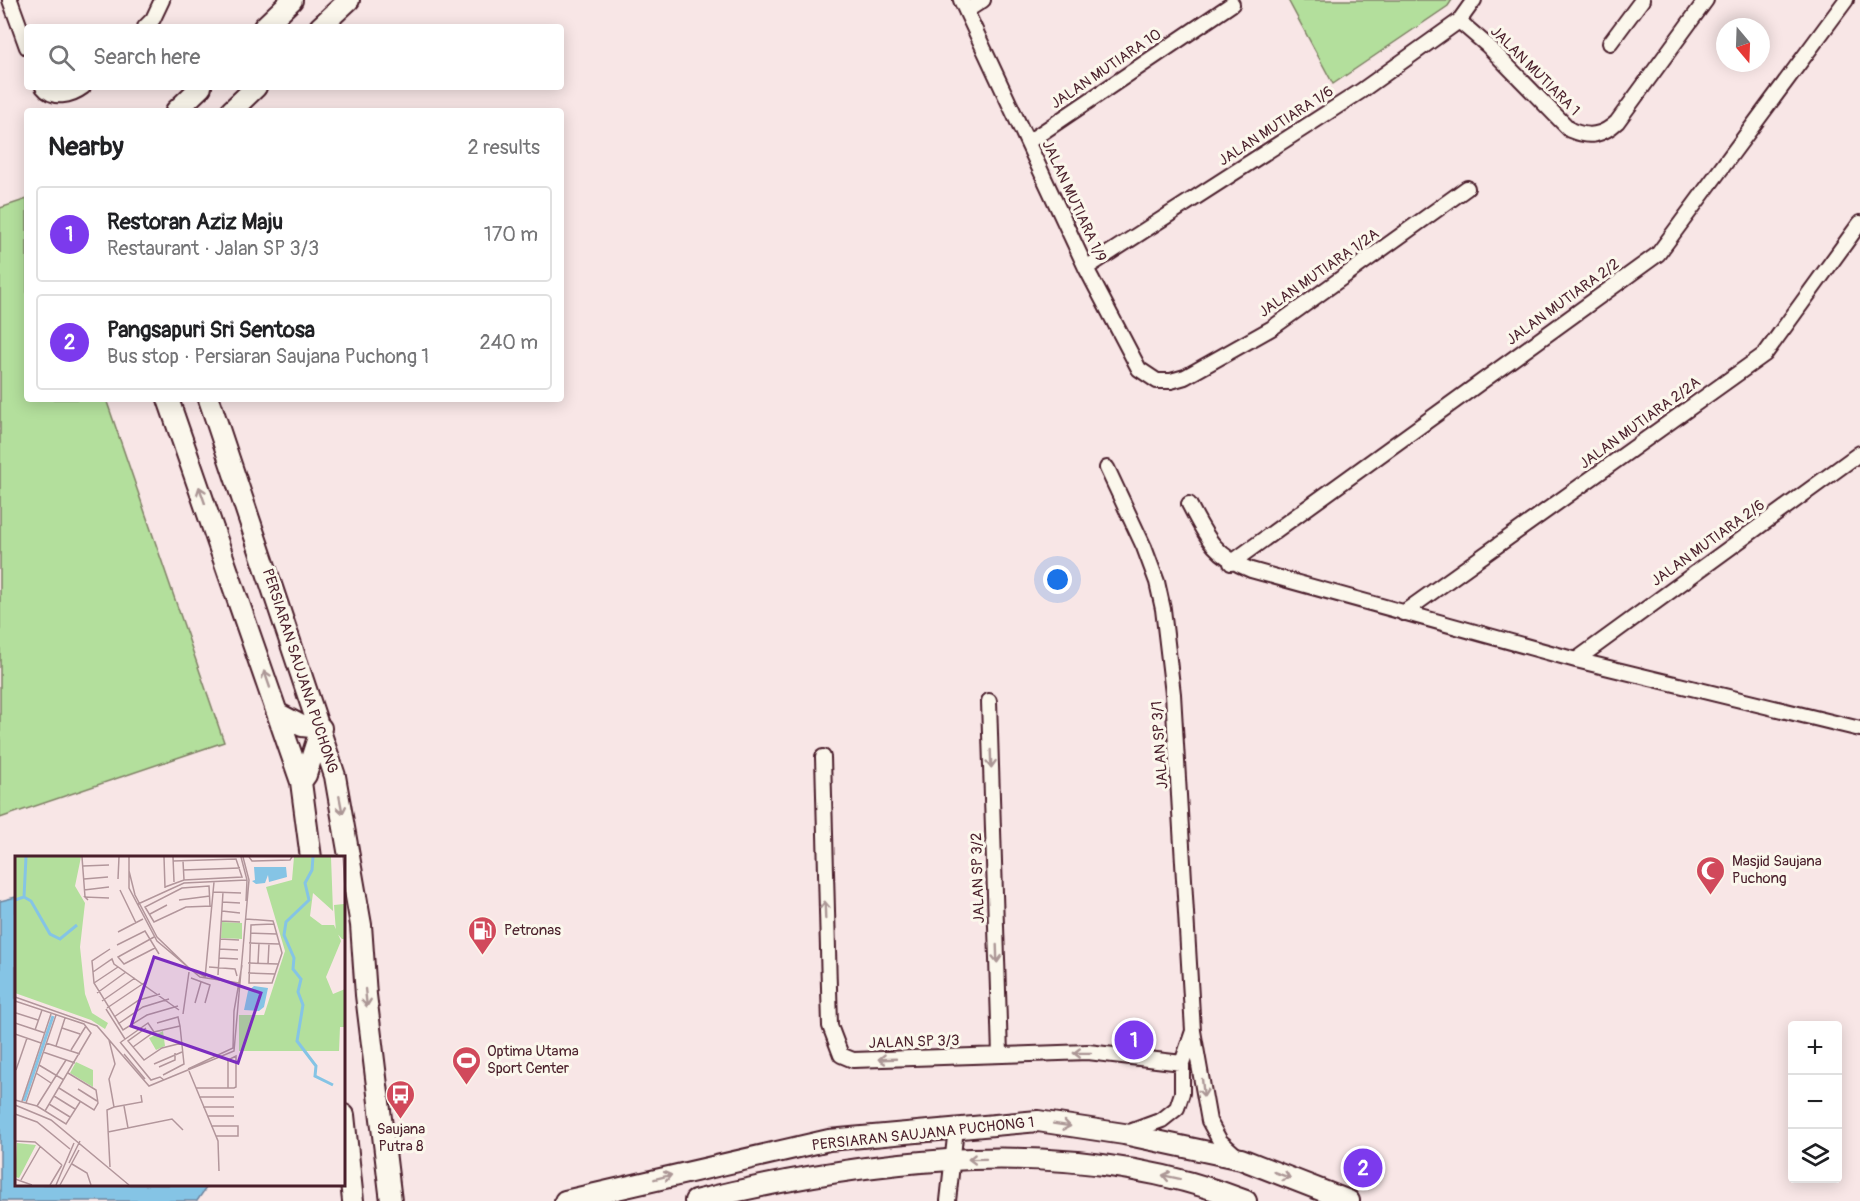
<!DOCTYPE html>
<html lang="en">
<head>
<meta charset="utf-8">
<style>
  body { margin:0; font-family:Pangolin,sans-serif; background:#f2f2f2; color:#202124 }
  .controls { position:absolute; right:18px; bottom:18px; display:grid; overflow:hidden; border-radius:6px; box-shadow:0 3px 15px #0003 }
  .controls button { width:54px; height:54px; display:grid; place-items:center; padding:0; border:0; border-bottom:2px solid #e0e0e0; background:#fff; color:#202124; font:30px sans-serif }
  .compass { position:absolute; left:1716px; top:18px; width:54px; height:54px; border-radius:50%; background:#fff; box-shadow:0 3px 15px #0003; rotate:161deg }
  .you { position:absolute; left:1058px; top:580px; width:21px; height:21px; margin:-15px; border:4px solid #fff; border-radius:50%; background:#1a73e8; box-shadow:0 0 0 9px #1a73e833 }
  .badge { display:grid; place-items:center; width:39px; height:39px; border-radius:50%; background:#7c3aed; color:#fff; font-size:20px; font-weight:700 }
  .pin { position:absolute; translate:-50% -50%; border:3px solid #fff; box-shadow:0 2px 6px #0006 }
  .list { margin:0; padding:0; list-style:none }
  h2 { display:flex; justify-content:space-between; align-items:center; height:78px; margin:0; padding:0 24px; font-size:26px }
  h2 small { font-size:20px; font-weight:400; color:#757577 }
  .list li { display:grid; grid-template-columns:39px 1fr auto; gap:18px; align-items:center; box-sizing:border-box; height:96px; margin:0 12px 12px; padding:0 12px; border:2px solid #e0e0e0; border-radius:6px }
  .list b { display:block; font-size:22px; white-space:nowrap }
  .list p { margin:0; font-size:20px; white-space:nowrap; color:#757577 }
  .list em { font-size:20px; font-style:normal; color:#757577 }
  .icon { flex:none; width:33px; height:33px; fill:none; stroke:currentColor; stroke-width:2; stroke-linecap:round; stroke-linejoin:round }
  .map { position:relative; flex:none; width:1860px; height:1201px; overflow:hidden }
  .search { position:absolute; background:#fff; box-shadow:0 3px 15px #0003; left:24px; top:24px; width:540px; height:66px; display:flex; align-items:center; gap:15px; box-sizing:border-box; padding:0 21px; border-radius:6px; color:#757577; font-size:22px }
  .panel { position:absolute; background:#fff; box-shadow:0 3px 15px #0003; left:24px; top:108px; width:540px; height:294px; border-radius:6px }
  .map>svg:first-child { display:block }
  .green { fill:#b3df9c; stroke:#7e7f64; stroke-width:1.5 }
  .water { fill:#85c4e5; stroke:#6d829b; stroke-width:1.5 }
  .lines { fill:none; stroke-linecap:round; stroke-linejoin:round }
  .street-casing { stroke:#4a1f2b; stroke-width:18 }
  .secondary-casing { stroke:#4a1f2b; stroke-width:24 }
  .street { stroke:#fbf7ec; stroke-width:14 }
  .secondary { stroke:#fbf7ec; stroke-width:20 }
  .oneway { stroke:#ab9695 }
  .labels { text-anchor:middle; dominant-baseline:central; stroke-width:6; stroke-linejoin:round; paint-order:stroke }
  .street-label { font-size:15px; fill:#4a1f2b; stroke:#fbf7ec }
  .poi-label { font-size:15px; fill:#4a1f2b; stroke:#fbf7ec; text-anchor:start }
  .inset-river { fill:none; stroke:#85c4e5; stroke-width:3 }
  .inset-road { fill:none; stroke:#b2969b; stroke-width:1.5 }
  .view { fill:#7b2cbf; fill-opacity:0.15; stroke:#7b2cbf; stroke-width:3 }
  .inset-edge { fill:none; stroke:#4a1f2b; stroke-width:3 }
</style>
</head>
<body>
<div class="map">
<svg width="1860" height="1201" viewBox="0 0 1860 1201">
  <rect width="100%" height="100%" fill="#f8e6e6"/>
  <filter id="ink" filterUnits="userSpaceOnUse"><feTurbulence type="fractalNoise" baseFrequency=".0167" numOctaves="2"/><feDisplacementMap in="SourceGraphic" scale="12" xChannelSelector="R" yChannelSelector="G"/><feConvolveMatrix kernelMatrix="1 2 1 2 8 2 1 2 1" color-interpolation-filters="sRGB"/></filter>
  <g filter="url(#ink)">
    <path class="green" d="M 1288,0 L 1452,0 L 1448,6 L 1333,84 Z
      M 27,199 L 27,399 L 106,399 L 224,742 L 0,818 L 0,208 Z"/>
    <path class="water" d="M 16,897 L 16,1184 L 208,1185 L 197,1201 L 0,1201 L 0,901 Z"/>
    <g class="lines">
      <defs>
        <path id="street" d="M 10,0 L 27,47
          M 961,0 L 1086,268 L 1139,369 L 1157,381 L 1171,381 L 1185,377 L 1272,328 L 1467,188
          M 966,11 L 983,0
          M 1459,21 L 1488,46 L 1570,130 C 1589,138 1602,136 1617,122 L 1706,0
          M 145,27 L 153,19 L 162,0
          M 1610,43 L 1642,0
          M 43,87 C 53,100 71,96 83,87
          M 1028,142 L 1232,4
          M 1086,268 L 1361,91 L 1459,21 L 1474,0
          M 1107,468 L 1144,547 L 1157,582 L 1163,609 L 1173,694 L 1193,1031 L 1209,1121 L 1220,1141 L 1239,1158
          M 1189,504 C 1206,536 1214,556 1251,570 L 1576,660 L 1860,729
          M 1231,563 L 1658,254 L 1846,0
          M 1403,613 L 1765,354 L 1860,223
          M 1576,660 L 1860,453
          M 989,701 L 1000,1055
          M 823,757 L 830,1026 L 841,1055 L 853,1060 L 1088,1052 L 1182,1063
          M 1124,1134 L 1162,1120 L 1177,1108 L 1182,1093 L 1182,1063 L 1193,1031
          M 948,1201 L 956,1128"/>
        <path id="secondary" d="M 264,27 L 292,0
          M 320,27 L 349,0
          M 176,111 L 201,87
          M 231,111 L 256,87
          M 168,399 L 301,782 L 311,858
          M 209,399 L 335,776 L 361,925 L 366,995 L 391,1201
          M 279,714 L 302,726 L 321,728
          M 301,782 L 306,775 L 321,728
          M 344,1115 L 353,1201
          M 565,1201 L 829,1140 L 1038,1121 L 1124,1134 L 1241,1159 L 1349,1201
          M 695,1201 C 874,1157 1070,1133 1246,1201"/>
      </defs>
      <use href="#street" class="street-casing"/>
      <use href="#secondary" class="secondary-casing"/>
      <use href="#street" class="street"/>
      <use href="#secondary" class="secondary"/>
    </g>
    <defs><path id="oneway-shaft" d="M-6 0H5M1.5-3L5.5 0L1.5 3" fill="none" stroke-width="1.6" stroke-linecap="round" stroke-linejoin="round" transform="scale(1.5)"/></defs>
    <g class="oneway">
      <use href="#oneway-shaft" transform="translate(202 495) rotate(-109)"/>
      <use href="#oneway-shaft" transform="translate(267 679) rotate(-109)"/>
      <use href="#oneway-shaft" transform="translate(991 759) rotate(88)"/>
      <use href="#oneway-shaft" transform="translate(341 805) rotate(79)"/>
      <use href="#oneway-shaft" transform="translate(825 910) rotate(-92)"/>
      <use href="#oneway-shaft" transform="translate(997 954) rotate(88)"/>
      <use href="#oneway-shaft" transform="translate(366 998) rotate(84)"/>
      <use href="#oneway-shaft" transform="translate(1082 1053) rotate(-180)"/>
      <use href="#oneway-shaft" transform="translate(887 1059) rotate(178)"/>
      <use href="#oneway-shaft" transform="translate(1203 1088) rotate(84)"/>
      <use href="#oneway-shaft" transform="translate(1062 1125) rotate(9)"/>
      <use href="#oneway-shaft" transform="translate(977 1159) rotate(179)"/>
      <use href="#oneway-shaft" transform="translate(1282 1175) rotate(21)"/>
      <use href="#oneway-shaft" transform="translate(663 1177) rotate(-14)"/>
      <use href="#oneway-shaft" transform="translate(1171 1177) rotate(-168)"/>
    </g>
  </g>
  <defs>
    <symbol id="mosque-pin" viewBox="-11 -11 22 30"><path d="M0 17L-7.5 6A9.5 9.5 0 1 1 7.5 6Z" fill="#d1495b" stroke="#fbf7ec"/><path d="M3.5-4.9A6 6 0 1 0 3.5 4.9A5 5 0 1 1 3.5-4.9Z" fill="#fff"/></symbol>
    <symbol id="fuel-pin" viewBox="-11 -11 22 30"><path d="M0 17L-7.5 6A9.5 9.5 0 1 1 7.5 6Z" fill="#d1495b" stroke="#fbf7ec"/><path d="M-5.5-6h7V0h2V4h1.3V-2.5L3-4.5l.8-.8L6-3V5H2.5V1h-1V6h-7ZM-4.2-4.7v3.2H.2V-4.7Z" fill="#fff"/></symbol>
    <symbol id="stadium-pin" viewBox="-11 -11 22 30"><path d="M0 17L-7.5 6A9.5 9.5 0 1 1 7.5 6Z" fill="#d1495b" stroke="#fbf7ec"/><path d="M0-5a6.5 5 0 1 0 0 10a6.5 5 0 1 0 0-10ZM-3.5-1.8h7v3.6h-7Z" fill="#fff"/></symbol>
    <symbol id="bus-pin" viewBox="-11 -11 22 30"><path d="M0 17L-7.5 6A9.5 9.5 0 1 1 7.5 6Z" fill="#d1495b" stroke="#fbf7ec"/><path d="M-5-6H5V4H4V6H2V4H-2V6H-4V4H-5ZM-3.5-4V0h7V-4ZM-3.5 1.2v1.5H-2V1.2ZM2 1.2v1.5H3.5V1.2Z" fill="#fff"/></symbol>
  </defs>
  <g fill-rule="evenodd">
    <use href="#mosque-pin" x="1694" y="854" width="33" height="45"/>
    <use href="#fuel-pin" x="466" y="914" width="33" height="45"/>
    <use href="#stadium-pin" x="450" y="1044" width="33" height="45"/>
    <use href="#bus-pin" x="384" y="1078" width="33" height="45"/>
  </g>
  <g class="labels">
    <g class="street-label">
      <text transform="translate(1106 69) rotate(-34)">JALAN MUTIARA 10</text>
      <text transform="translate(1535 71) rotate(45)">JALAN MUTIARA 1</text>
      <text transform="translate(1276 126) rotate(-33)">JALAN MUTIARA 1/6</text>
      <text transform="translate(1074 201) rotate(65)">JALAN MUTIARA 1/9</text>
      <text transform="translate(1319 273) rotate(-35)">JALAN MUTIARA 1/2A</text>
      <text transform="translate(1563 302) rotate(-36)">JALAN MUTIARA 2/2</text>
      <text transform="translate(1640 423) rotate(-36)">JALAN MUTIARA 2/2A</text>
      <text transform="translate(1708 543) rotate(-36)">JALAN MUTIARA 2/6</text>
      <text transform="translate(300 671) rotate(72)">PERSIARAN SAUJANA PUCHONG</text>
      <text transform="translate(1160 745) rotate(-94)">JALAN SP 3/1</text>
      <text transform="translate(978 878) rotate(-92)">JALAN SP 3/2</text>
      <text transform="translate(914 1042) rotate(-2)">JALAN SP 3/3</text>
      <text transform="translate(923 1134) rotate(-6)">PERSIARAN SAUJANA PUCHONG 1</text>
    </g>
    <g class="poi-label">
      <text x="1732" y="861">Masjid Saujana<tspan x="1732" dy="17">Puchong</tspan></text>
      <text x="504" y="930">Petronas</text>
      <text x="487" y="1051">Optima Utama<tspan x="487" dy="17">Sport Center</tspan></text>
      <text x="401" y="1129" text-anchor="middle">Saujana<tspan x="401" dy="17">Putra 8</tspan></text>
    </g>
  </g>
  <g transform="translate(15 856)">
    <rect width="330" height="330" fill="#f8e6e6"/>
    <path d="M 0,1 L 66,1 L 60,30 L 70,47 L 65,91 L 70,138 L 77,157 L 93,167 L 90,173 L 76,164 L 0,137 ZM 279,1 L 316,1 L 318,55 L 298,37 L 295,60 L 307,69 L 319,69 L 326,85 L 311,121 L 318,138 L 330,133 L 330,171 L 325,171 L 324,195 L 224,195 L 224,159 L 249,159 L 270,95 L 251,31 L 277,24 ZM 329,48 L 330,83 L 327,83 L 321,76 L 319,49 ZM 207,66 L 227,67 L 227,83 L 206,82 ZM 148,175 L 150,190 L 141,194 L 134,182 ZM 61,206 L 78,214 L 78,231 L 55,217 ZM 2,287 L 21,289 L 4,322 L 0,321 Z" fill="#b3df9c"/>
    <path d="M 239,11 L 271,11 L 272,21 L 254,26 L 253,19 L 250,27 L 241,28 L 237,25 L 240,24 ZM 239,130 L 253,132 L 249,151 L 244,155 L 229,154 L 233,135 Z" fill="#85c4e5"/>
    <path class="inset-river" d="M 298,1 L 297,14 L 290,27 L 294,44 L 271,66 L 269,79 L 279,102 L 278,113 L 286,123 L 283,136 L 288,149 L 282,185 L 301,210 L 300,220 L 318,229M 9,41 L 16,45 L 35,78 L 45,83 L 62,69M 0,44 L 9,41 L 11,1M 9,245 L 38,160"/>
    <path class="inset-road" d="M 67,1 L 70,41M 114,1 L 114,32 L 142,85 L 185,121 L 224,127M 149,1 L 150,32M 158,1 L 159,26M 226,1 L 232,24 L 231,45M 234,1 L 237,5 L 275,4 L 277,1M 328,1 L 330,32M 168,5 L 169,24M 68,10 L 94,9M 168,14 L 225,12M 114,15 L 120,39 L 142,81 L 175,113 L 191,121M 69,23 L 93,21M 103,23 L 104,1M 150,31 L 169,24 L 227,21 L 221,3 L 158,5M 69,34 L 94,31M 105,34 L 121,67M 198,36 L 226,37M 73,44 L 70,41 L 94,42M 164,44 L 195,40M 207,46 L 225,47M 123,48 L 169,27 L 232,24M 195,50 L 194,30 L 167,32 L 130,51 L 139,66 L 171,51 L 197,50M 207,55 L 225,57M 135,58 L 152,49M 231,63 L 258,65 L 259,68 L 267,97 L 257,127 L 234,127 L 236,69 L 259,68M 206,65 L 225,66M 103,76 L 128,63M 235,77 L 262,78M 139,81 L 103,101 L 109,108 L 140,92M 205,83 L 224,84M 234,87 L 264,88M 102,89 L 130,75 L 144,98M 95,93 L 77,105 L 79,127 L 108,174 L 132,159 L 163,150M 204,93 L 223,94M 204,102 L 223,103M 233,107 L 263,108M 243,107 L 244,87M 253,108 L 254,88M 194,111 L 220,113 L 222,120M 78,116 L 97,103 L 99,108 L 164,154M 233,117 L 260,118M 203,119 L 208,36M 176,122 L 195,129 L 190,147M 190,122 L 199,26M 79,127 L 103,111M 82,137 L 111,116M 0,141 L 82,170 L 134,230 L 219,195 L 234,24 L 228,1M 0,145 L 69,168 L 76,177 L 30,255M 87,145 L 120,122M 180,147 L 186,126M 92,152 L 129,127M 91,153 L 110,183M 1,157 L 23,164M 168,158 L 174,116M 99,161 L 124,144 L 145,138M 0,167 L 30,177M 142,167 L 163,161 L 165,170 L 169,208 L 148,219M 103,168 L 128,151 L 154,143M 47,172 L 65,178M 131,172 L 113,185 L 129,204 L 147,192 L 167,187M 20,174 L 27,154M 0,178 L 26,187M 94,184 L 100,208 L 94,223 L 99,251 L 92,254 L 95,311M 105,186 L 136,224 L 145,221 L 149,224M 106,186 L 133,167 L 139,176M 31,187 L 65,198M 41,190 L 50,162M 118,191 L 139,176 L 165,170M 56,194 L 71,170M 28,196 L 60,207M 109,198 L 130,223M 139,208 L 167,196M 24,209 L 49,224M 144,211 L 160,204 L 160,197M 173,213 L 218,192 L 219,155 L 227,109M 1,214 L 12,182M 174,215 L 203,285 L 204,315M 21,217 L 36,227M 44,232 L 79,254 L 83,247 L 81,234 L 53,217M 181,232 L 219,232 L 221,231 L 221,200 L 213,204 L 213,232M 63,233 L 82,245M 39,240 L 60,253M 184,241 L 219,241M 0,244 L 22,250 L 51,268 L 65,246M 7,245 L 36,158M 11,247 L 41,159M 34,248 L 55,261M 0,249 L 36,264 L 114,329M 22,250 L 51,204M 109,250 L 113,272M 99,251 L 127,246 L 126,239M 188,251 L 219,251M 0,258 L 22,266 L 55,293M 192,260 L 219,260M 196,270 L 223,270 L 223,280 L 201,280M 93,276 L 157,263 L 168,274M 0,285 L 20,286 L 47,309M 54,307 L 65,285M 57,308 L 72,317 L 76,329M 0,323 L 17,329M 6,324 L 25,291M 35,329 L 47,309M 41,329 L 59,287M 45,329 L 64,294"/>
    <path class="view" d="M 139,101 L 246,137 L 223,207 L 116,170 Z"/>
    <rect width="330" height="330" class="inset-edge"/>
  </g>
</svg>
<div class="controls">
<button>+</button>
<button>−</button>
<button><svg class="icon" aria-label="layers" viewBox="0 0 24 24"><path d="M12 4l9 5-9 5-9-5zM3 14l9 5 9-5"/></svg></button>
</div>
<svg class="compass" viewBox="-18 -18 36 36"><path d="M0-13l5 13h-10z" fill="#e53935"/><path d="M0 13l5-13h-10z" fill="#757577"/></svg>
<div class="you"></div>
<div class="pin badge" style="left:1134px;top:1040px">1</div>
<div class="pin badge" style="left:1363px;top:1168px">2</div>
<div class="search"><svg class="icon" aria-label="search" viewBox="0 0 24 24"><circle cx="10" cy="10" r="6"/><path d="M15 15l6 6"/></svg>Search here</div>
<section class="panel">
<h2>Nearby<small>2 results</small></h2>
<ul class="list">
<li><span class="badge">1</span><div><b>Restoran Aziz Maju</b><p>Restaurant · Jalan SP 3/3</p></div><em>170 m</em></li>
<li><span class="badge">2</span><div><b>Pangsapuri Sri Sentosa</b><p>Bus stop · Persiaran Saujana Puchong 1</p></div><em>240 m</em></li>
</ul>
</section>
</div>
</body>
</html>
